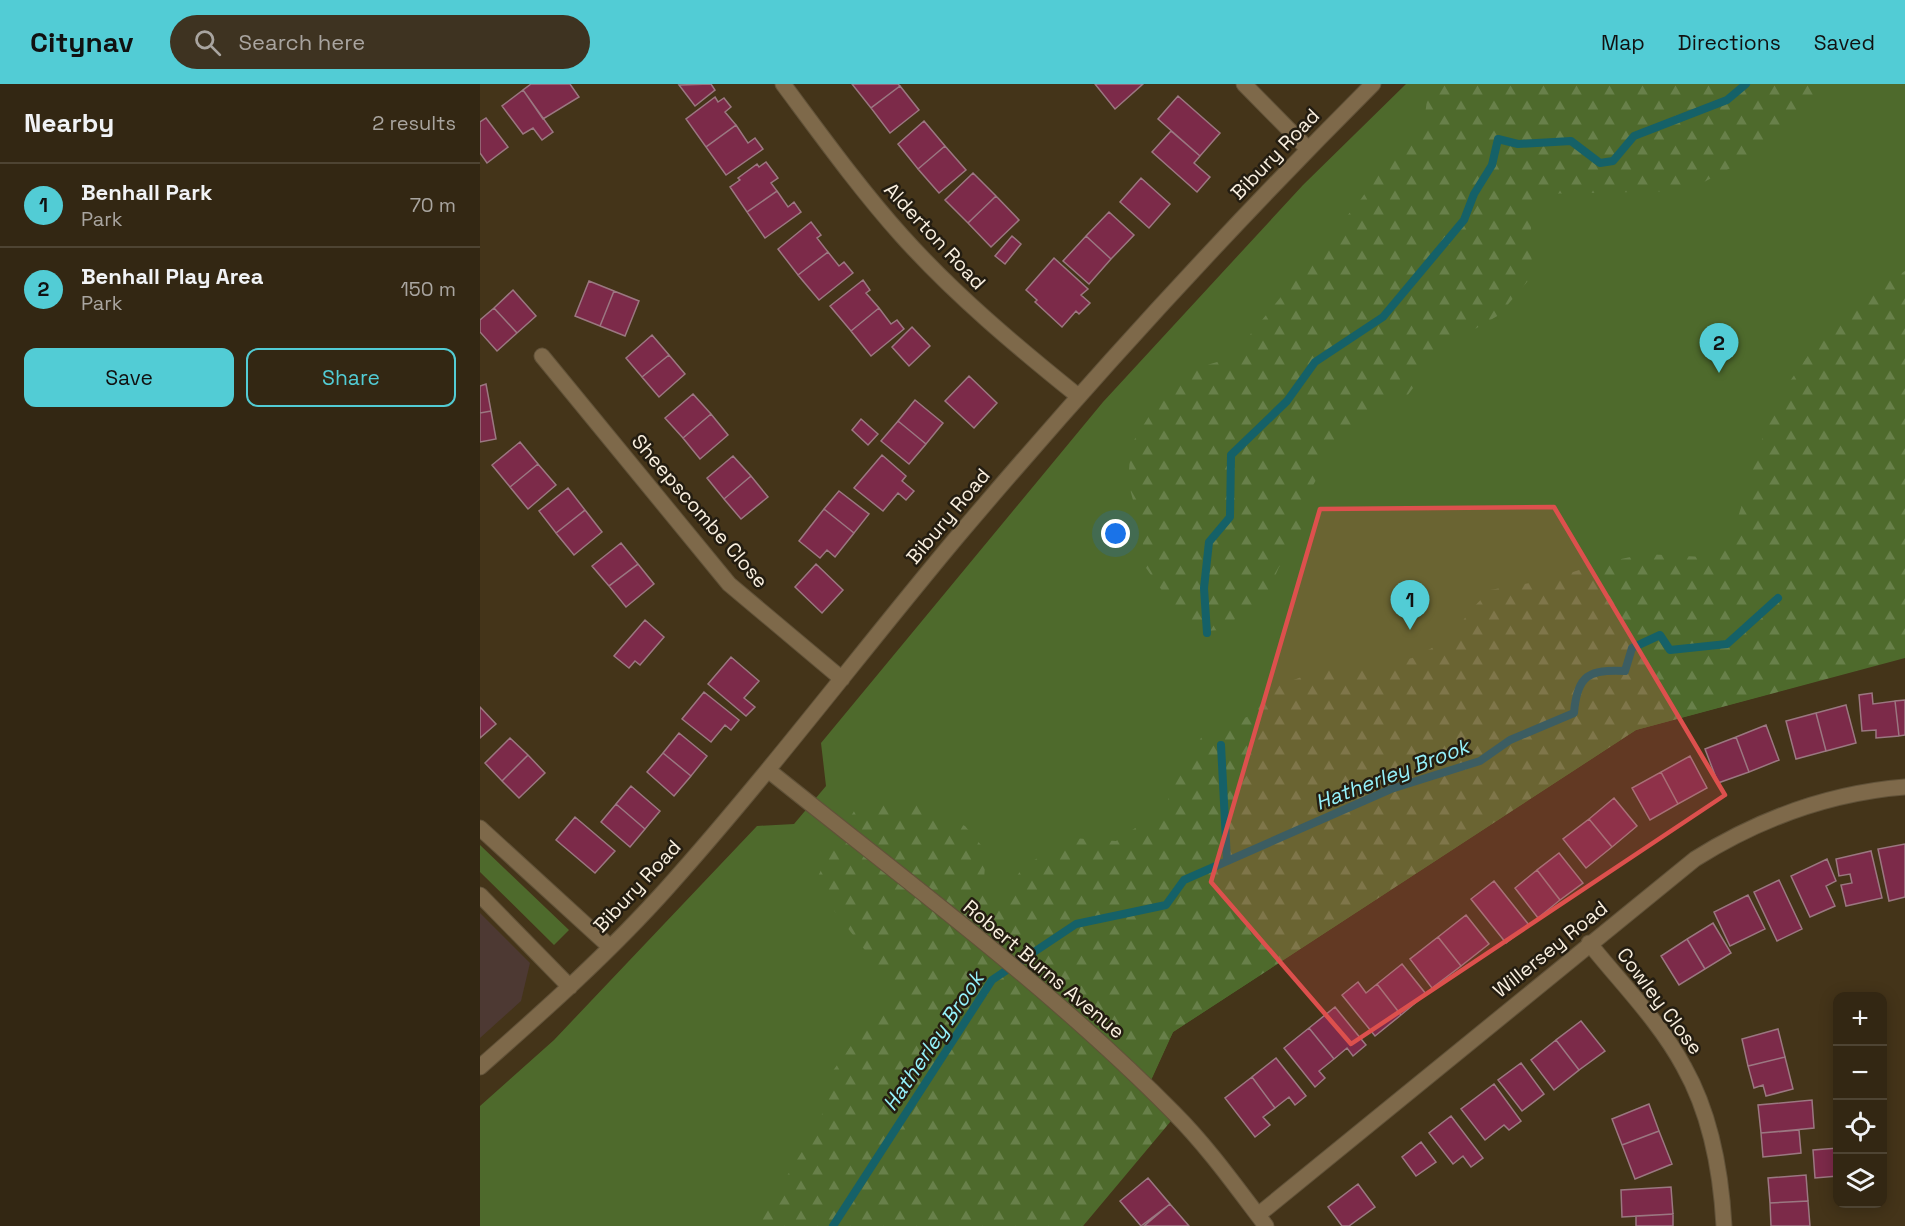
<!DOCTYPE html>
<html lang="en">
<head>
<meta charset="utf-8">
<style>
  body { margin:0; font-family:"Space Grotesk",sans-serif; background:#3e3321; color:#f1f3f6 }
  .controls { position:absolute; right:18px; bottom:18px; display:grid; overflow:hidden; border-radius:12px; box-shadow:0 3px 15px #0003 }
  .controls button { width:54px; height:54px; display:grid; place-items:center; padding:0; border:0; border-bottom:2px solid #4e4433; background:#332713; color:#f1f3f6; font:30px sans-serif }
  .you { position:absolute; left:636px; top:450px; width:21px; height:21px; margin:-15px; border:4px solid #fff; border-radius:50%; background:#1a73e8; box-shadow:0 0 0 9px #1a73e833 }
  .badge { display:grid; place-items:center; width:39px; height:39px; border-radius:50%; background:#52ccd5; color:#111; font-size:20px; font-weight:700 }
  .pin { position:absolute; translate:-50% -50px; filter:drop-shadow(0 2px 3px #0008) }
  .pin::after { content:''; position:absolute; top:32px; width:21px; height:18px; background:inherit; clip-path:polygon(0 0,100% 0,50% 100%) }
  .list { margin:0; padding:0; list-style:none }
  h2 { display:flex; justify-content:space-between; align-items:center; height:78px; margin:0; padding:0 24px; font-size:26px }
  h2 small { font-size:20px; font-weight:400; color:#a9a5a0 }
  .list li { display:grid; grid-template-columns:39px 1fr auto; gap:18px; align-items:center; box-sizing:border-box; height:84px; padding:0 24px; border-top:2px solid #4e4433 }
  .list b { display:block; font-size:22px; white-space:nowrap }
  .list p { margin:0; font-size:20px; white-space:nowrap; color:#a9a5a0 }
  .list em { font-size:20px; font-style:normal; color:#a9a5a0 }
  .actions { display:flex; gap:12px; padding:18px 24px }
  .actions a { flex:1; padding:14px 0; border:2px solid #52ccd5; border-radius:12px; text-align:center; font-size:21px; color:#52ccd5 }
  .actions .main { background:#52ccd5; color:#111 }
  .icon { flex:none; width:33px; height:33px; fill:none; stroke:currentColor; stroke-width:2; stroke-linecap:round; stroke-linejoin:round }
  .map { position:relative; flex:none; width:1425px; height:1142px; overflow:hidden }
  header { display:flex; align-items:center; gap:36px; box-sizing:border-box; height:84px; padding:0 30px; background:#52ccd5; color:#111 }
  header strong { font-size:28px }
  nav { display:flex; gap:33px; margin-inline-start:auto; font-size:21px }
  .search { width:420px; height:54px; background:#3e3321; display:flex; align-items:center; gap:15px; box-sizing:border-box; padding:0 21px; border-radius:33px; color:#a9a5a0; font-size:22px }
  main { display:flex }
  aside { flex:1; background:#332713 }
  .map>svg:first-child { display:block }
  .commercial { fill:#4d3933 }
  .green { fill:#4e6a2c }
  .forest { fill:url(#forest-firs) }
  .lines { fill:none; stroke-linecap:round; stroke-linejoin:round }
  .stream { stroke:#156168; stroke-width:8 }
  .building { fill:#7c2a49; stroke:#9b7781; stroke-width:1.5 }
  .minor-casing { stroke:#615239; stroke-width:17 }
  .minor { stroke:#7e694a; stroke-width:15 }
  .marked { fill:#dd504d; fill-opacity:0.2; stroke:#dd504d; stroke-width:4.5; stroke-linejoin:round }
  .labels { text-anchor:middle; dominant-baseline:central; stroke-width:5; stroke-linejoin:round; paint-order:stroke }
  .street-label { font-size:20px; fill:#f9efdf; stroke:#241d11 }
  .water-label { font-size:21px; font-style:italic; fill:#95f1fa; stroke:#241d11 }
</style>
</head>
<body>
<header>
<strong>Citynav</strong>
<div class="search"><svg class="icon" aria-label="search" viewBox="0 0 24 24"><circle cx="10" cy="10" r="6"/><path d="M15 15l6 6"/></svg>Search here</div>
<nav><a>Map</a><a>Directions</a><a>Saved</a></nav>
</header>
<main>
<aside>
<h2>Nearby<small>2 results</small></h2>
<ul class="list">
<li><span class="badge">1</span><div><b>Benhall Park</b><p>Park</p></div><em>70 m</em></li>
<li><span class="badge">2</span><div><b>Benhall Play Area</b><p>Park</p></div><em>150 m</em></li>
</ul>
<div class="actions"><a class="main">Save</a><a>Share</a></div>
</aside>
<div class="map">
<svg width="1425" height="1142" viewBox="0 0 1425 1142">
  <defs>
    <pattern id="forest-firs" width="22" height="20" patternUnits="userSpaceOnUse" patternTransform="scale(1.5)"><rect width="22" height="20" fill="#4e6a2c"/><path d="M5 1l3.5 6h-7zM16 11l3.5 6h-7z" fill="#68804a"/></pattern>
  </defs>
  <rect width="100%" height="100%" fill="#443419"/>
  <path class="commercial" d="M 0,829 L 50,879 L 41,917 L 0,954 Z"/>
  <path class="green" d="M 926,0 L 1425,0 L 1425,573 L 1156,646 L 693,948 L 603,1142 L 0,1142 L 0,1022 L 74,956 L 277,742 L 314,740 L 346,702 L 341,659 L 623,318 L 823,101 Z
    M 0,761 L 89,846 L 74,861 L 0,788 Z"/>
  <path class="forest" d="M 953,0 L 1355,0 L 1294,61 L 1207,107 L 1055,110 L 1051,141 L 1052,192 L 1019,231 L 964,263 L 927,312 L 894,321 L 848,374 L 825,416 L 824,455 L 799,483 L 786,513 L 740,546 L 711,548 L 664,481 L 662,448 L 648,398 L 651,361 L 678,318 L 720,283 L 751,274 L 881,115 L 905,81 L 937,56 L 944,38 L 947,16 Z
    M 1425,187 L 1425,574 L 1156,646 L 693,948 L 668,1003 L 696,1031 L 603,1142 L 276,1142 L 341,1037 L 347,995 L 373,959 L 420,911 L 334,801 L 351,765 L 379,719 L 430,717 L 485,742 L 506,767 L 503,810 L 516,821 L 544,782 L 592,754 L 636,757 L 685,724 L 696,695 L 724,649 L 772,631 L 792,604 L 843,585 L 896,583 L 936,573 L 971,553 L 990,527 L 1010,506 L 1072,495 L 1117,480 L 1165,470 L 1224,473 L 1254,446 L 1293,321 L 1361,225 Z"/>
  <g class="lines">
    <path class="stream" d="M 727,549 L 724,504 L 729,458 L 750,433 L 751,371 L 807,317 L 835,278 L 903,233 L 984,136 L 994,110 L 1012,81 L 1018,55 L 1038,60 L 1091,57 L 1120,79 L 1133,77 L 1154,52 L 1247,16 L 1266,0
      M 741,661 L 747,776
      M 353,1142 L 512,896 L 596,840 L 686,821 L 704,796 L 911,705 L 1000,677 L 1030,656 L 1094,629 C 1097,591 1109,585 1145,587 L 1152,564 L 1180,551 L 1190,566 L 1247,560 L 1298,514"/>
  </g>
  <path class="building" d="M 51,0 L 90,0 L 99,13 L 63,35 L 43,6 Z
    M 231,0 L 235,6 L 215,22 L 199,1 Z
    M 372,0 L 418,0 L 420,2 L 391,24 Z
    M 615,0 L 663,0 L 635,25 Z
    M 420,2 L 439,26 L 410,49 L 391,24 Z
    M 43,6 L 73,48 L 62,56 L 53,44 L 43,50 L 22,22 Z
    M 698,12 L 740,49 L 720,72 L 678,35 Z
    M 235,13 L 238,18 L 244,14 L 251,23 L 245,28 L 256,41 L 226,63 L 206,35 Z
    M 6,34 L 28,63 L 7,79 L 0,69 L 0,38 Z
    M 444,37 L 465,62 L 438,85 L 418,60 Z
    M 256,41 L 268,59 L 275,54 L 283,65 L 246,91 L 226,63 Z
    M 691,47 L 720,72 L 714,79 L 730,93 L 717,108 L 672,68 Z
    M 465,62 L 486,86 L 459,109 L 438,85 Z
    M 286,78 L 298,94 L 291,99 L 297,107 L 267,128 L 250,103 L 260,96 L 258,94 L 277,80 L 279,83 Z
    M 493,89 L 516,112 L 488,139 L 465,116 Z
    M 661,94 L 690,120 L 669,144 L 640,118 Z
    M 297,107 L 308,123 L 314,118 L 321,128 L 285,154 L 267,128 Z
    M 516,112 L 539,136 L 511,163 L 488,139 Z
    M 629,128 L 654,151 L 631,175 L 606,152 Z
    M 331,138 L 341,151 L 337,154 L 348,168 L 318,191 L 298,165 Z
    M 532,152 L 541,160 L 525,180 L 515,172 Z
    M 606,152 L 631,175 L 609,200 L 583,177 Z
    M 348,168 L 359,182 L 364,178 L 373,189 L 339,216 L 318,191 Z
    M 574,174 L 608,205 L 601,211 L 610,219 L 599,230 L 596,227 L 582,243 L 555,218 L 557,216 L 546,206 Z
    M 383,196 L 390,206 L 386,209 L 399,224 L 371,247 L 350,222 Z
    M 109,197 L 134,207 L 120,242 L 95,232 Z
    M 33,206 L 56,232 L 37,249 L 14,224 Z
    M 134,207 L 159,217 L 145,252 L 120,242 Z
    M 14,224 L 37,249 L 17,267 L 0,248 L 0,236 Z
    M 399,224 L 411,240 L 417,236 L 424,245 L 391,272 L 371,247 Z
    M 432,243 L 450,262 L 429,282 L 412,263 Z
    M 172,251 L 189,271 L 162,293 L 146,274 Z
    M 189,271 L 205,290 L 179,313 L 162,293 Z
    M 489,292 L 517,319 L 494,344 L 465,317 Z
    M 6,300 L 11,327 L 0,329 L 0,302 Z
    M 213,310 L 231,330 L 203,354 L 185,334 Z
    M 435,316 L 463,339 L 446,360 L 418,337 Z
    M 11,327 L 16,355 L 0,358 L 0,329 Z
    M 231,330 L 248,351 L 220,375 L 203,354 Z
    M 381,335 L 398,350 L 388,361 L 372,346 Z
    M 418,337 L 446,360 L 429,380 L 401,357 Z
    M 40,358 L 58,380 L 30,403 L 12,381 Z
    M 402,371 L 426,392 L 422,397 L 434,407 L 426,416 L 418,409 L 403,427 L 374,404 Z
    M 253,372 L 271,392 L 244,415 L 227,394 Z
    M 58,380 L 76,401 L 48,425 L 30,403 Z
    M 271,392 L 288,413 L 261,435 L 244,415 Z
    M 88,404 L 105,426 L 76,449 L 59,427 Z
    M 359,407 L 389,430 L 374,449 L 344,425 Z
    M 344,425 L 374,449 L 355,473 L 347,466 L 340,474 L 319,457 Z
    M 105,426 L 122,448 L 94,471 L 76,449 Z
    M 141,459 L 158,480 L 129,502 L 112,482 Z
    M 158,480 L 174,500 L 146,523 L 129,502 Z
    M 336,480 L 363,506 L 342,529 L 315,503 Z
    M 165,536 L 184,553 L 160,581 L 155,577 L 149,584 L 134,572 Z
    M 251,573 L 279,597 L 264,614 L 275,623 L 266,632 L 228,600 Z
    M 224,608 L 259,636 L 251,646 L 245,641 L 231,658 L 202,635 Z
    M 1392,609 L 1393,620 L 1415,617 L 1419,652 L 1396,654 L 1396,646 L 1382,647 L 1379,611 Z
    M 1425,616 L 1425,651 L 1419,652 L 1415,617 Z
    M 1366,621 L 1376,659 L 1346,667 L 1336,629 Z
    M 0,623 L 16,640 L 0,654 Z
    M 1336,629 L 1346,667 L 1316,675 L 1306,637 Z
    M 1286,641 L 1299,676 L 1269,688 L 1256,653 Z
    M 199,649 L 227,672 L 211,692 L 183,669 Z
    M 1256,653 L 1269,688 L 1238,699 L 1225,665 Z
    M 30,654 L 48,671 L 22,697 L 5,679 Z
    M 183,669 L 211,692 L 194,712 L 167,688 Z
    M 48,671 L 65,689 L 39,714 L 22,697 Z
    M 1210,672 L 1227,704 L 1198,720 L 1181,688 Z
    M 1181,688 L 1198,720 L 1170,736 L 1152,704 Z
    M 151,702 L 180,727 L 165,745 L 136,720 Z
    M 1134,714 L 1157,742 L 1132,763 L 1109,735 Z
    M 136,720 L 165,745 L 150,763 L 121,738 Z
    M 95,733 L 135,767 L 115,789 L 76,756 Z
    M 1109,735 L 1132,763 L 1106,784 L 1083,755 Z
    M 1425,760 L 1425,813 L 1409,817 L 1398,765 Z
    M 1391,767 L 1402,814 L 1366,822 L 1361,801 L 1372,799 L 1370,790 L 1359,792 L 1356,775 Z
    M 1079,769 L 1103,799 L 1080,816 L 1057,786 Z
    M 1347,775 L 1356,797 L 1346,802 L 1355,822 L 1330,833 L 1311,792 Z
    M 1057,786 L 1080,816 L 1058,834 L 1035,804 Z
    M 1299,796 L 1322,845 L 1297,857 L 1274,808 Z
    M 1014,797 L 1049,841 L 1026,859 L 991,815 Z
    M 1268,811 L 1285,845 L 1250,862 L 1234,828 Z
    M 986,831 L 1009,860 L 981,882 L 958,853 Z
    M 1233,839 L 1251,869 L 1225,885 L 1207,855 Z
    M 958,853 L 981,882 L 952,904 L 930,875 Z
    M 1207,855 L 1225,885 L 1199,901 L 1181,872 Z
    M 922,880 L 946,910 L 921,931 L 897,900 Z
    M 878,898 L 886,909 L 897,900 L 921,931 L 895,952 L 862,911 Z
    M 855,923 L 886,961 L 873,972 L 867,964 L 854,975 L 829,944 Z
    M 1101,937 L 1125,967 L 1099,986 L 1076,956 Z
    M 829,944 L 854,975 L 839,987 L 845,994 L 835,1003 L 804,964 Z
    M 1298,945 L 1305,973 L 1268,982 L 1262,955 Z
    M 1076,956 L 1099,986 L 1074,1006 L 1051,976 Z
    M 1305,973 L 1313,1005 L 1286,1012 L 1283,1001 L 1274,1004 L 1268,982 Z
    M 796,974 L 826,1012 L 815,1021 L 809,1013 L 795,1024 L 772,993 Z
    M 1041,979 L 1064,1010 L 1042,1027 L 1018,996 Z
    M 772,993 L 795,1024 L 783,1033 L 790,1041 L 775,1053 L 745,1014 Z
    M 1014,1000 L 1041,1037 L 1029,1046 L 1024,1041 L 1005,1056 L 981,1025 Z
    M 1332,1016 L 1334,1044 L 1281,1049 L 1278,1021 Z
    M 1169,1020 L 1179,1047 L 1142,1061 L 1132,1035 Z
    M 971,1032 L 1003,1074 L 991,1083 L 983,1072 L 973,1080 L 949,1049 Z
    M 1319,1046 L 1321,1069 L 1283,1073 L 1281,1049 Z
    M 1179,1047 L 1192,1080 L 1155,1095 L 1142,1061 Z
    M 941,1058 L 956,1078 L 936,1092 L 922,1073 Z
    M 1358,1064 L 1358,1092 L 1335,1094 L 1333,1066 Z
    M 1326,1091 L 1328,1117 L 1290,1119 L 1288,1094 Z
    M 668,1094 L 690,1120 L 661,1142 L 640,1117 Z
    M 878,1100 L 895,1123 L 869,1142 L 862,1142 L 848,1123 Z
    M 1191,1103 L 1193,1130 L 1142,1133 L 1141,1106 Z
    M 1328,1117 L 1330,1142 L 1291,1142 L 1290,1119 Z
    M 690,1120 L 709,1142 L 664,1142 Z
    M 1193,1130 L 1193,1142 L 1156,1142 L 1156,1132 Z"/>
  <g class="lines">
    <defs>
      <path id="minor" d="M 303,0 C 341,51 379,104 422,152 C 475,211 536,262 598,312
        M 764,0 L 828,65
        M 62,272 L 249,500 L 362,595
        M 288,686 C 425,796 571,904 694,1029 C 728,1063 757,1104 786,1142
        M 0,744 L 129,862
        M 0,811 L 90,903
        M 1109,859 C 1141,899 1180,938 1204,983 C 1231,1031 1241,1087 1244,1142
        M 0,983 C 65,926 130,868 188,803 C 289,690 380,569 477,453 C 610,296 748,145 893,0
        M 778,1131 L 1215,775 C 1279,735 1349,709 1425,703"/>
    </defs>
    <use href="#minor" class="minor-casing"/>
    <use href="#minor" class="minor"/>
  </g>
  <path class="marked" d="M 1074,423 L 1245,711 L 871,960 L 731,798 L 840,425 Z"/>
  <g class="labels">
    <g class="street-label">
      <text transform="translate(795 70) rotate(-46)">Bibury Road</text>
      <text transform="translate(455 152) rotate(47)">Alderton Road</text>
      <text transform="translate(220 427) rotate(49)">Sheepscombe Close</text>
      <text transform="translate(468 432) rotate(-50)">Bibury Road</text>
      <text transform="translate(157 802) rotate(-47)">Bibury Road</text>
      <text transform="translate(1070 865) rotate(-39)">Willersey Road</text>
      <text transform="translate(564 885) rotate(40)">Robert Burns Avenue</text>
      <text transform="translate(1180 917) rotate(53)">Cowley Close</text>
    </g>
    <g class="water-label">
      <text transform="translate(912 690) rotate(-21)">Hatherley Brook</text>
      <text transform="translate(453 957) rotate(-56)">Hatherley Brook</text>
    </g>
  </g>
</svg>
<div class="controls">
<button>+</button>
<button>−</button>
<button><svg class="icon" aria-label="locate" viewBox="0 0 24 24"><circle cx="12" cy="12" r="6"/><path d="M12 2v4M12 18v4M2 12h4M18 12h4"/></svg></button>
<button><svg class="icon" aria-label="layers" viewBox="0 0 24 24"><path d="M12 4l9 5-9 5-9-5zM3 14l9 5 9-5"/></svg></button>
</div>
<div class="you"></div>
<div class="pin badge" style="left:930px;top:546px">1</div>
<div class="pin badge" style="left:1239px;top:289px">2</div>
</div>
</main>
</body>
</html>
